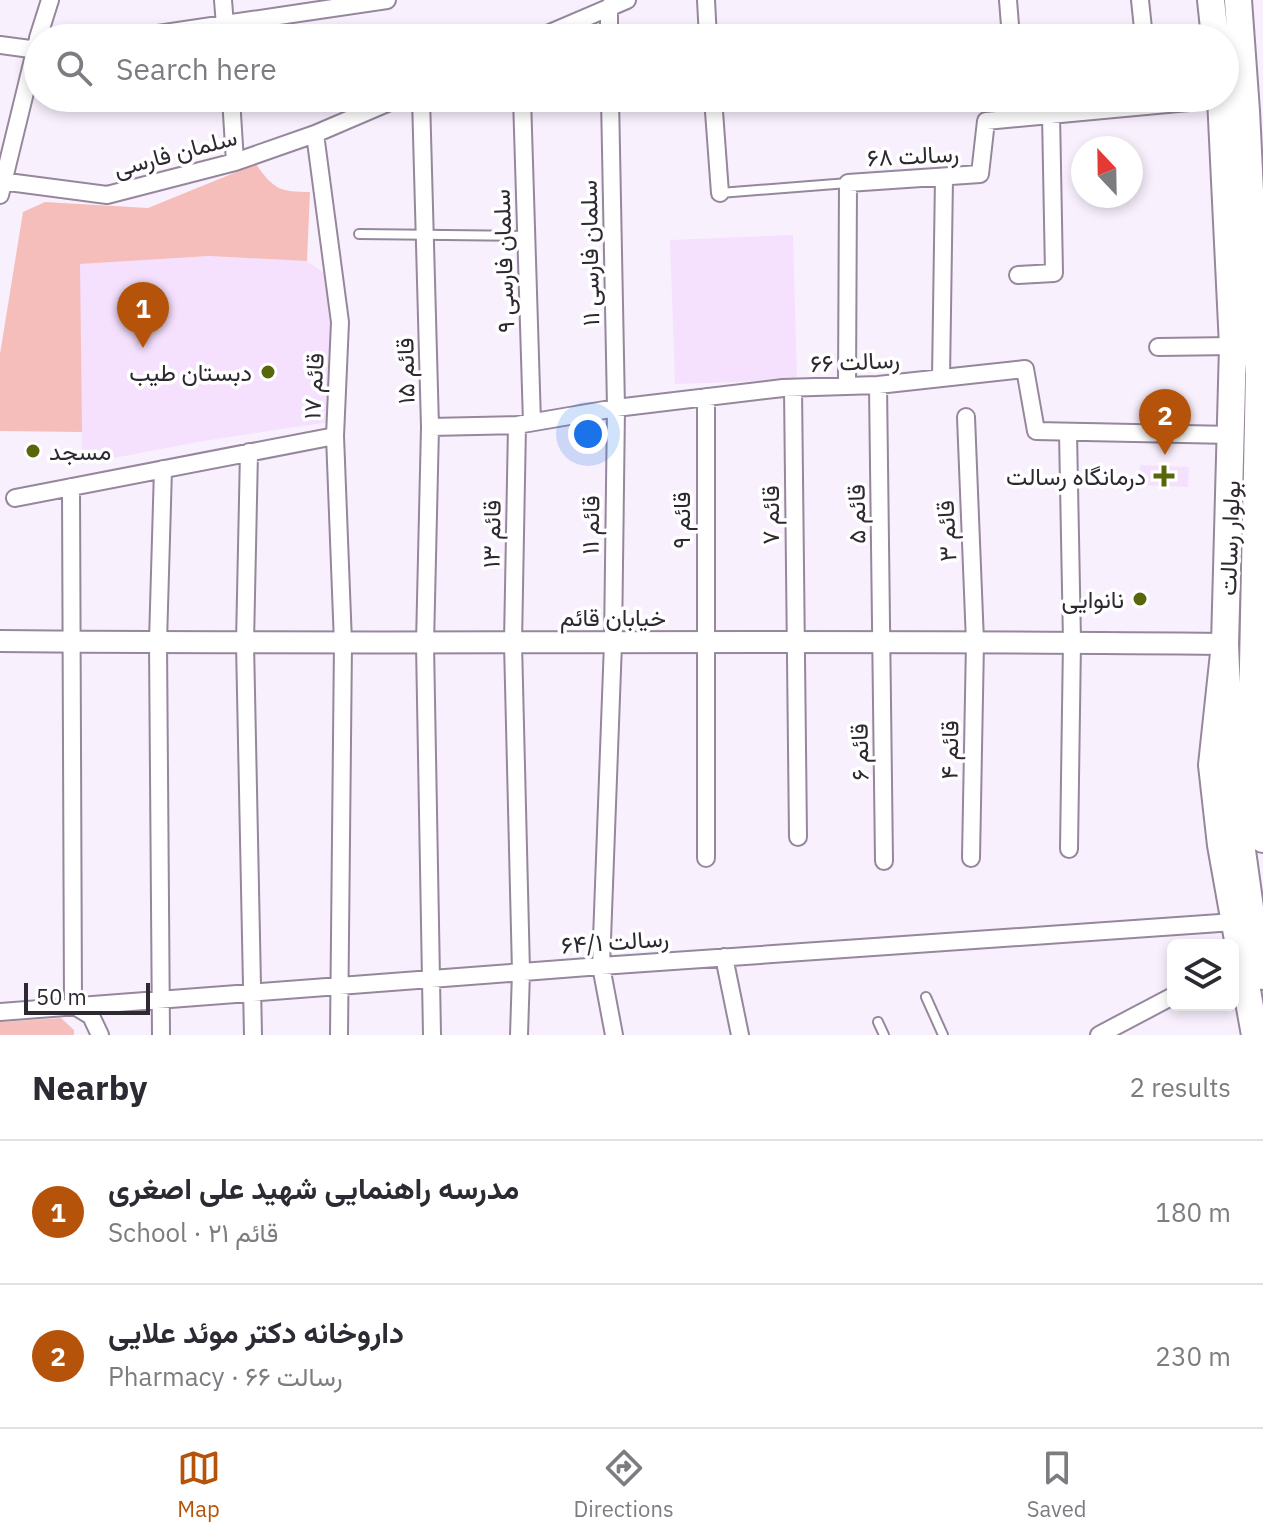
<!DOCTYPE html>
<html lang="en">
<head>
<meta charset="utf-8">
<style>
  body { margin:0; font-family:"IBM Plex Sans",Vazirmatn,sans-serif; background:#f2f2f3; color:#2b2b33 }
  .controls { position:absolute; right:24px; bottom:24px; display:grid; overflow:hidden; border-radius:12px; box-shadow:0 4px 12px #0003 }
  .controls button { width:72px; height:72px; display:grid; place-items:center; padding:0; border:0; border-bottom:2px solid #e1e1e2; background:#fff; color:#2b2b33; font:40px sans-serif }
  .compass { position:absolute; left:1071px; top:136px; width:72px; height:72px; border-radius:50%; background:#fff; box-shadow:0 4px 12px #0003; rotate:338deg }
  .scale { position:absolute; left:24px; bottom:20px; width:126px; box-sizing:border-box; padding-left:8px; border:4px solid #2e2830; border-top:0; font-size:22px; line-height:28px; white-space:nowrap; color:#2e2830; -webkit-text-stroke:6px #fff; paint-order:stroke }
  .you { position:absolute; left:588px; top:434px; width:28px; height:28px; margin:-20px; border:6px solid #fff; border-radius:50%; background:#1a73e8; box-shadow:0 0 0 12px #1a73e833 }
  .badge { display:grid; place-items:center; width:52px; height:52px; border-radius:50%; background:#b45309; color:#fff; font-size:26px; font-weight:700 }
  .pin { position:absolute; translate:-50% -66px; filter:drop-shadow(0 2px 4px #0008) }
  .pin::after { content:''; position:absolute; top:42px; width:28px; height:24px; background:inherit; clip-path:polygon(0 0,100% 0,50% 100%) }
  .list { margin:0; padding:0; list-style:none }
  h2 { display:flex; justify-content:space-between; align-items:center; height:104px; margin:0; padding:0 32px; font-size:34px }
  h2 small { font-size:26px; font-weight:400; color:#7c7c81 }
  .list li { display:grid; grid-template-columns:52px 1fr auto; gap:24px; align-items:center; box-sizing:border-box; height:144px; padding:0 32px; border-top:2px solid #e1e1e2 }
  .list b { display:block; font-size:30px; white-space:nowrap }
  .list p { margin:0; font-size:26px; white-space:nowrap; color:#7c7c81 }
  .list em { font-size:26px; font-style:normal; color:#7c7c81 }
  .icon { flex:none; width:44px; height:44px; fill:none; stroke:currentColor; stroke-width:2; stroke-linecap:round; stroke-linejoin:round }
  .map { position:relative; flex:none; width:1263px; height:1035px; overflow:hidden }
  .search { position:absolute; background:#fff; box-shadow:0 4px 12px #0003; left:24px; right:24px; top:24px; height:88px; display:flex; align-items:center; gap:20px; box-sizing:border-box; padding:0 28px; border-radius:44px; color:#7c7c81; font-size:30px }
  .sheet { height:392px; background:#fff }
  nav { display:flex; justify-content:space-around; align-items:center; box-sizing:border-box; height:112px; border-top:2px solid #e1e1e2; background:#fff; font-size:22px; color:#7c7c81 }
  nav a { display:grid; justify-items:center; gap:4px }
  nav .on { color:#b45309 }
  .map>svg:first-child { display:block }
  .built { fill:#f5e0fd }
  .green { fill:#f5bebb }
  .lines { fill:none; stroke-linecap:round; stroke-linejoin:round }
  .service-casing { stroke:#96879c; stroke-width:12 }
  .minor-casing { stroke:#96879c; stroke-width:20 }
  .tertiary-casing { stroke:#96879c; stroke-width:24 }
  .primary-casing { stroke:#96879c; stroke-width:30 }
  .trunk-casing { stroke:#96879c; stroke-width:30 }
  .service { stroke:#fff; stroke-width:8 }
  .minor { stroke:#fff; stroke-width:16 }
  .tertiary { stroke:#fff; stroke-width:20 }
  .primary { stroke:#fff; stroke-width:26 }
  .trunk { stroke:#fff; stroke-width:26 }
  .poi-dot { fill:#59660c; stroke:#fff; stroke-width:3 }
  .labels { text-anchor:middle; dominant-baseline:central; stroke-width:7; stroke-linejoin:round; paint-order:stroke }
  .street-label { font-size:24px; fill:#2e2830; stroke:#fff }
  .poi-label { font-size:24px; fill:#2e2830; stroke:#fff; text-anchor:end }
</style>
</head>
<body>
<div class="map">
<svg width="1263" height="1035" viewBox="0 0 1263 1035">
  <rect width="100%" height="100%" fill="#f9f0fd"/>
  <path class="built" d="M 793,235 L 797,380 L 675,384 L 670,240 Z
    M 209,256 L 307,261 L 324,273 L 334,322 L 329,422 L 203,441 L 82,464 L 79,264 Z
    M 1140,465 L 1189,467 L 1188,487 L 1139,485 Z"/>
  <path class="green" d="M 256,164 C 273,189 280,192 310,192 L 307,261 L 209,256 L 80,264 L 82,432 L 0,431 L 0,354 L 23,212 L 45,202 L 148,208 Z
    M 61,1018 L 74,1030 L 74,1035 L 0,1035 L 0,1022 Z"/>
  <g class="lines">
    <defs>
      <path id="service" d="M 720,193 L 848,183
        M 359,234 L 526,236
        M 926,997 L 943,1035
        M 878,1022 L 884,1035"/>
      <path id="minor" d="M 223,0 L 226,38
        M 706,0 L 708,38
        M 1008,0 L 1011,38
        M 1140,0 L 1144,38
        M 609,7 L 609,38
        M 38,38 L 50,0
        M 131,38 L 387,0
        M 538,38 L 627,0
        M 0,45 L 38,50
        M 231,98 L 235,162
        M 421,98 L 430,427 L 425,644 L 432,1035
        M 522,98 L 532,422
        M 610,98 L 616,408 L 613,643 L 601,966 L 614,1035
        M 713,98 L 720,193
        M 1017,98 L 1019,118
        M 315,134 L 340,322 L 335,436 L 343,643 L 339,1035
        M 0,181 L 107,195 L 235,162 L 315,134 L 399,98
        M 0,195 L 38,39
        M 1018,275 L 1054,273 L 1051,114
        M 1158,347 L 1233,346
        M 941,378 L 944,178
        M 878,385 L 884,861
        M 847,386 L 848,183 L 980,174 L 986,121 L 1221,99
        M 793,388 L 798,837
        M 706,397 L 706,858
        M 966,417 L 975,642 L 971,858
        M 517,425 L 513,643 L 521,972 L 519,1035
        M 430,427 L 517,425 L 616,408 L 783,388 L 878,385 L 1025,369 L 1036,431 L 1232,435
        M 1068,432 L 1072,641 L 1069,849
        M 249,452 L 245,643 L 253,1035
        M 71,487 L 73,1005 L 91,1016 L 100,1035
        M 15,498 L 335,436
        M 724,957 L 740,1035
        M 0,1012 L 601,966 L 1234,922
        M 161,1035 L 158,642 L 163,469
        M 1099,1035 L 1173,996"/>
      <path id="tertiary" d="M 0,641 C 408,645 817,639 1225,644"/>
      <path id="primary" d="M 1211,0 L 1215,38
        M 1238,0 L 1246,111 L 1259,373 L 1251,763 L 1263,839
        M 1221,98 L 1233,346 L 1225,644 L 1230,765 L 1251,915 L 1263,976"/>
      <path id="trunk" d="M 1225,644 L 1212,765 L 1221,845 L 1255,1035
        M 1253,667 L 1263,709"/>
    </defs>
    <use href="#service" class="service-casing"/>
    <use href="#minor" class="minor-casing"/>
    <use href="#tertiary" class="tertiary-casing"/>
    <use href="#primary" class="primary-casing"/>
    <use href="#trunk" class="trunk-casing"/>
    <use href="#service" class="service"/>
    <use href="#minor" class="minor"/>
    <use href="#tertiary" class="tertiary"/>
    <use href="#primary" class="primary"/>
    <use href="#trunk" class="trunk"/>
  </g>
  <g class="poi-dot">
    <circle cx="268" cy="372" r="8"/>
    <circle cx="33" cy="451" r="8"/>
    <path d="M1160 464h8v8h8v8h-8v8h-8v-8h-8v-8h8z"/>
    <circle cx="1140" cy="599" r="8"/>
  </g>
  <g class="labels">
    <g class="street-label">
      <text transform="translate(175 152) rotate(-15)">سلمان فارسی</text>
      <text transform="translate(913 155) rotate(-3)">رسالت ۶۸</text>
      <text transform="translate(589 253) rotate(-91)">سلمان فارسی ۱۱</text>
      <text transform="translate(503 261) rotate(-92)">سلمان فارسی ۹</text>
      <text transform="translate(855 361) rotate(-3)">رسالت ۶۶</text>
      <text transform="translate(405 371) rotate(-91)">قائم ۱۵</text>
      <text transform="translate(313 386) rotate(-87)">قائم ۱۷</text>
      <text transform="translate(856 514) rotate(-91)">قائم ۵</text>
      <text transform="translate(770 515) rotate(-90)">قائم ۷</text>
      <text transform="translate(681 520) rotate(-90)">قائم ۹</text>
      <text transform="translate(590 525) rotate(-89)">قائم ۱۱</text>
      <text transform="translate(946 531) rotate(-93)">قائم ۳</text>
      <text transform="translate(491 534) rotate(-89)">قائم ۱۳</text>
      <text transform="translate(1229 538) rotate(-88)">بولوار رسالت</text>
      <text x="613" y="617">خیابان قائم</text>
      <text transform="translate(949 750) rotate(-89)">قائم ۴</text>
      <text transform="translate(859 752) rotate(-91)">قائم ۶</text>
      <text transform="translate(615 941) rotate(-4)">رسالت ۶۴/۱</text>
    </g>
    <g class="poi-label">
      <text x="252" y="372">دبستان طیب</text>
      <text x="49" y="451" text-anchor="start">مسجد</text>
      <text x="1146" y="476">درمانگاه رسالت</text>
      <text x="1124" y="599">نانوایی</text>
    </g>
  </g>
</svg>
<div class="controls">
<button><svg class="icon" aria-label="layers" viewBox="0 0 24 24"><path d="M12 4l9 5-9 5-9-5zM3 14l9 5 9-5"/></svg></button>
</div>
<svg class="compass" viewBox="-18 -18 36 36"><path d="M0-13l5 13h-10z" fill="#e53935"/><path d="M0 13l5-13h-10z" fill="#7c7c81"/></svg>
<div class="scale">50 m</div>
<div class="you"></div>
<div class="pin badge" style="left:143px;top:348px">1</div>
<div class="pin badge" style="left:1165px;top:455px">2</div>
<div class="search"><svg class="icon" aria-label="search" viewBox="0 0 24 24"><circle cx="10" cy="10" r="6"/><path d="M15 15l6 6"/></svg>Search here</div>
</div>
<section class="sheet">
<h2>Nearby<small>2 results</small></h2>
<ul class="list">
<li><span class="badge">1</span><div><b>مدرسه راهنمایی شهید علی اصغری</b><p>School · قائم ۲۱</p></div><em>180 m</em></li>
<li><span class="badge">2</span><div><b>داروخانه دکتر موئد علایی</b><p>Pharmacy · رسالت ۶۶</p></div><em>230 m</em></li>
</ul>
</section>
<nav>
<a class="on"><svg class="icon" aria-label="map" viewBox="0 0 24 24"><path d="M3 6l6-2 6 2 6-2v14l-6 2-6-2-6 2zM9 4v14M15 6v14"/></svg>Map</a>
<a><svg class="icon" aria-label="directions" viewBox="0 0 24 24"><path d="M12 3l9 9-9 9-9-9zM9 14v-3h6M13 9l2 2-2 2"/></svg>Directions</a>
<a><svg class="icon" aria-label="saved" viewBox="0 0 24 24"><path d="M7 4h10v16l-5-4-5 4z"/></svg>Saved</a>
</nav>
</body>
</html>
